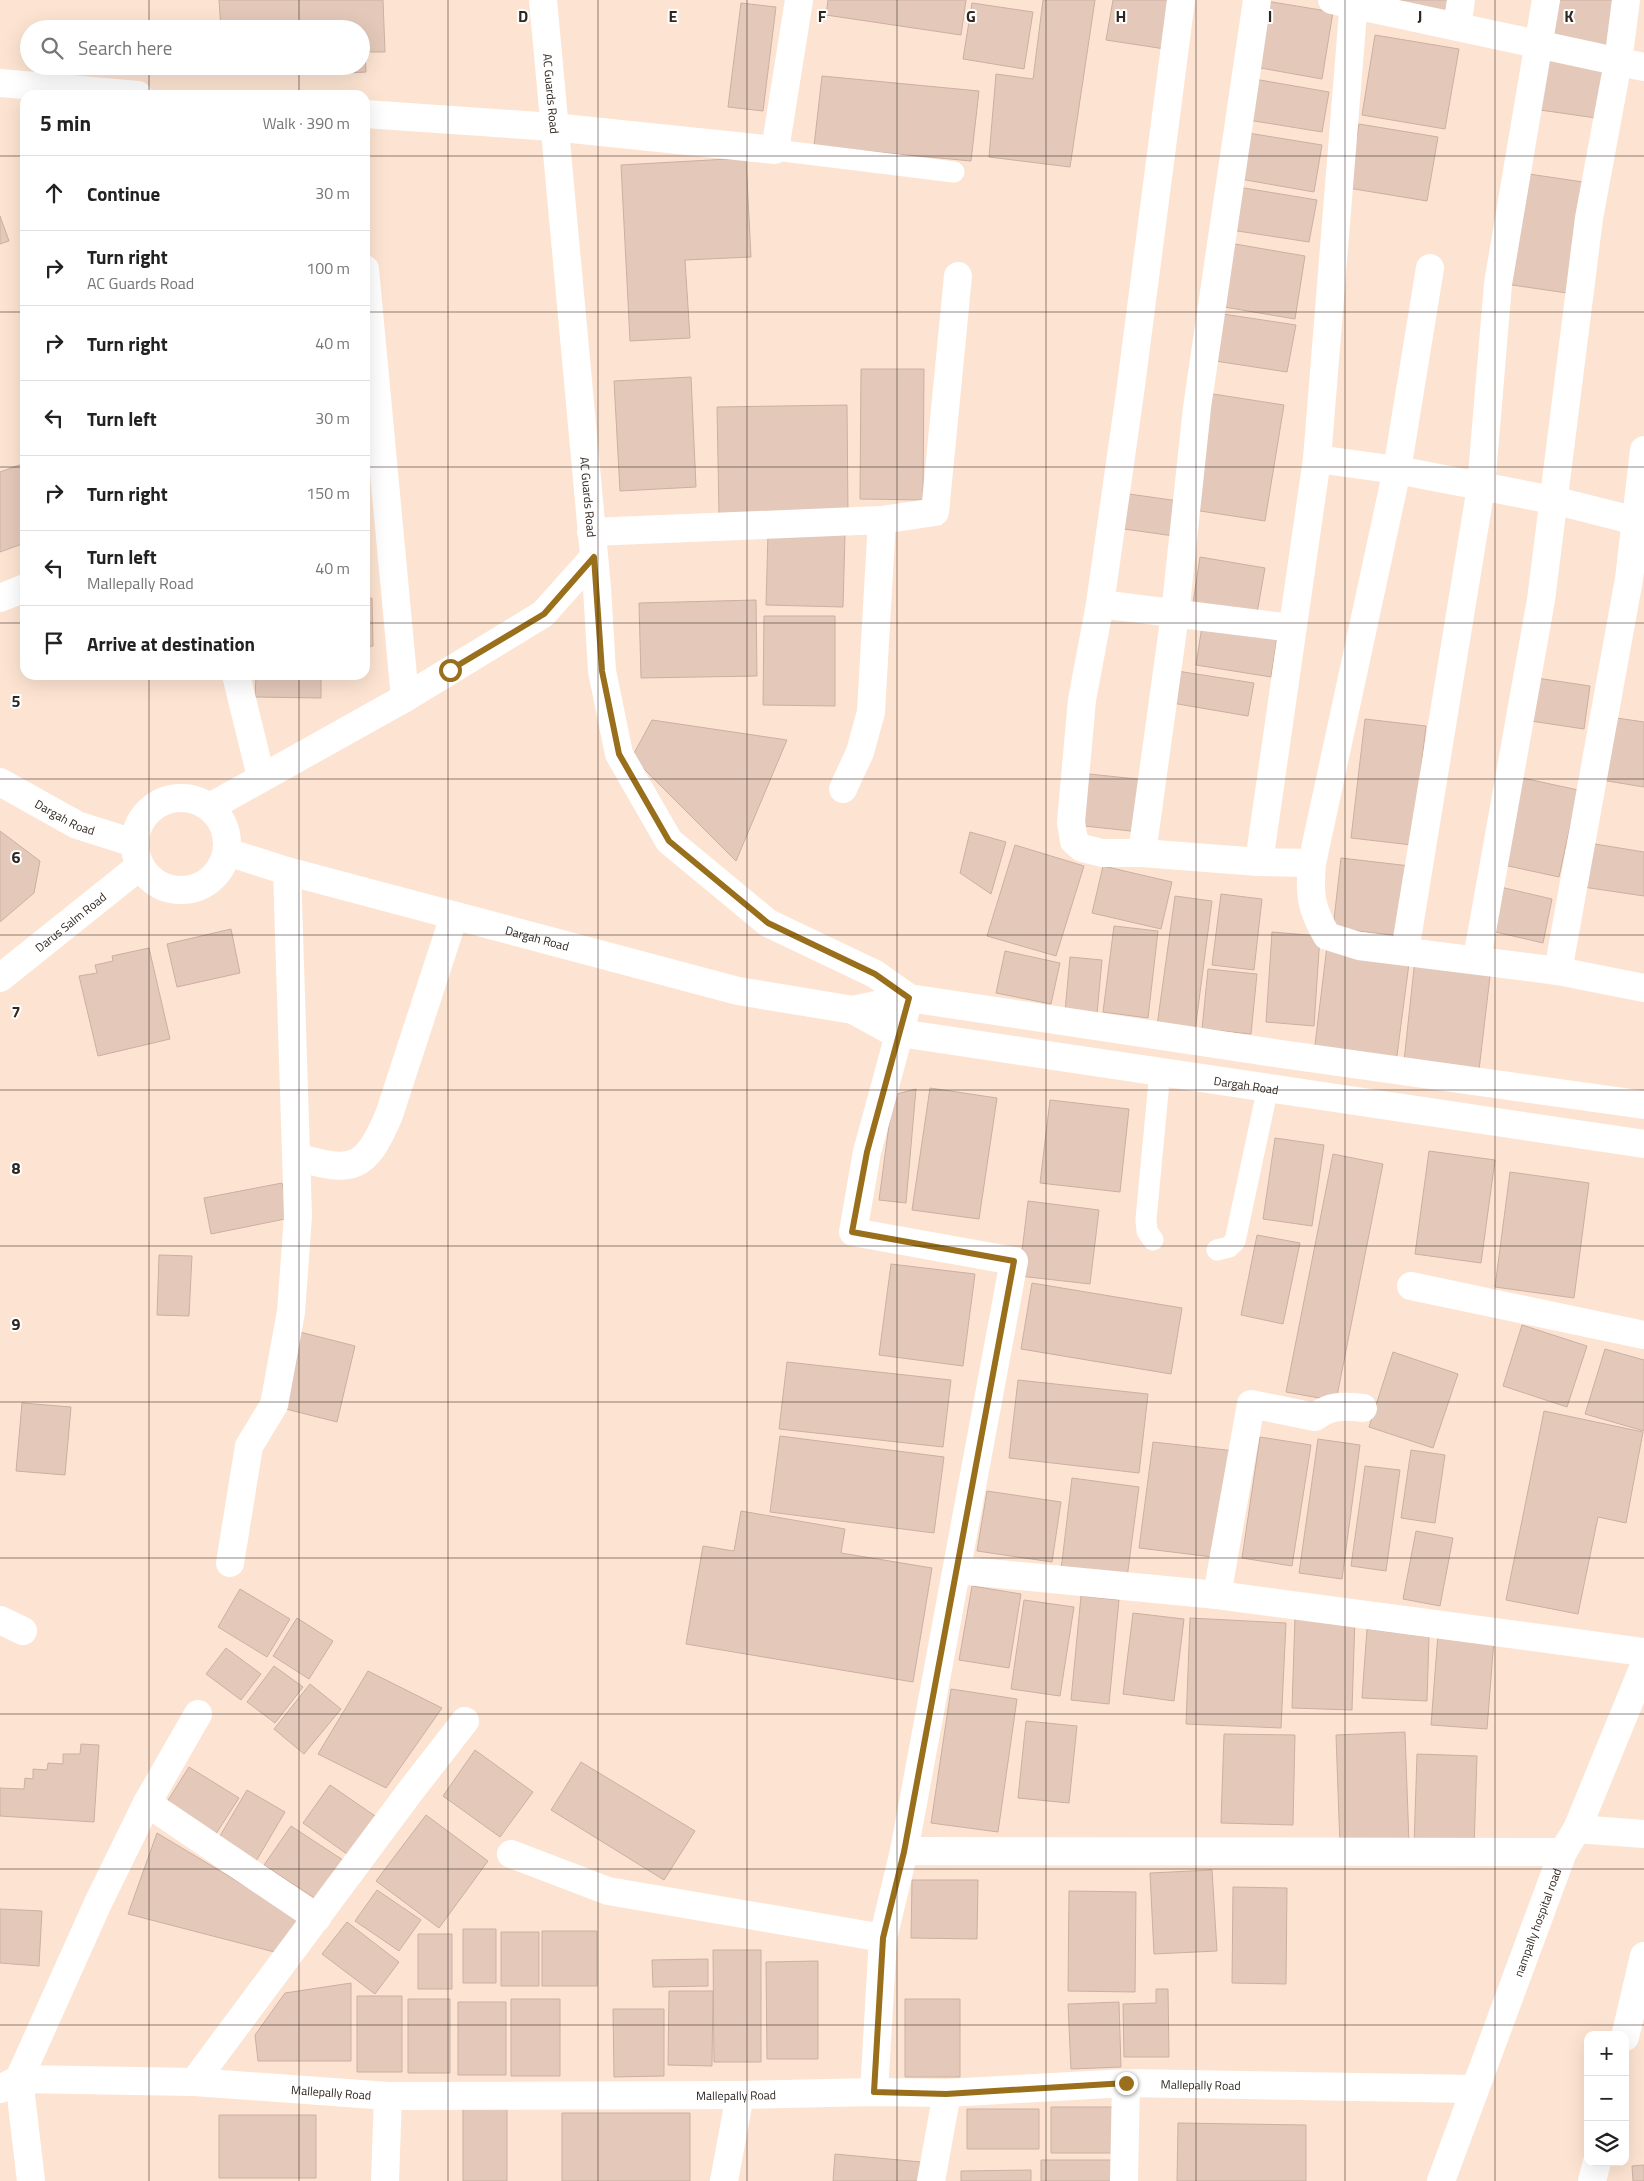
<!DOCTYPE html>
<html lang="en">
<head>
<meta charset="utf-8">
<style>
  body { margin:0; font-family:"Titillium Web",sans-serif; background:#f2f2f2; color:#222 }
  .controls { position:absolute; right:15px; bottom:15px; display:grid; overflow:hidden; border-radius:10px; box-shadow:0 5px 20px #0002 }
  .controls button { width:45px; height:45px; display:grid; place-items:center; padding:0; border:0; border-bottom:1px solid #e0e0e0; background:#fff; color:#222; font:25px sans-serif }
  .stop { position:absolute; width:15px; height:15px; margin:-11px; border:4px solid #996f1c; border-radius:50%; background:#fff }
  .stop.end { background:#996f1c; border-color:#fff; box-shadow:0 1px 5px #0008 }
  .list { margin:0; padding:0; list-style:none }
  h2 { display:flex; justify-content:space-between; align-items:center; height:65px; margin:0; padding:0 20px; font-size:21px }
  h2 small { font-size:16px; font-weight:400; color:#767676 }
  .list li { display:grid; grid-template-columns:32px 1fr auto; gap:15px; align-items:center; box-sizing:border-box; height:75px; padding:0 20px; border-top:1px solid #e0e0e0 }
  .list b { display:block; font-size:19px; white-space:nowrap }
  .list p { margin:0; font-size:16px; white-space:nowrap; color:#767676 }
  .list em { font-size:16px; font-style:normal; color:#767676 }
  .icon { flex:none; width:28px; height:28px; fill:none; stroke:currentColor; stroke-width:2; stroke-linecap:round; stroke-linejoin:round }
  .map { position:relative; flex:none; width:1644px; height:2181px; overflow:hidden }
  .search { position:absolute; background:#fff; box-shadow:0 5px 20px #0002; left:20px; top:20px; width:350px; height:55px; display:flex; align-items:center; gap:12px; box-sizing:border-box; padding:0 18px; border-radius:28px; color:#767676; font-size:19px }
  .panel { position:absolute; background:#fff; box-shadow:0 5px 20px #0002; left:20px; top:90px; width:350px; height:590px; border-radius:15px }
  .map>svg:first-child { display:block }
  .building { fill:#e4c9ba; stroke:#cbb0a2 }
  .lines { fill:none; stroke-linecap:round; stroke-linejoin:round }
  .service { stroke:#fff; stroke-width:21 }
  .minor { stroke:#fff; stroke-width:28 }
  .tertiary { stroke:#fff; stroke-width:28 }
  .secondary { stroke:#fff; stroke-width:28 }
  .route { stroke:#996f1c; stroke-width:6 }
  .grid { fill:none; stroke:#302720; stroke-width:1; stroke-opacity:0.55 }
  .labels { text-anchor:middle; dominant-baseline:central; stroke-width:4; stroke-linejoin:round; paint-order:stroke }
  .street-label { font-size:12px; fill:#302720; stroke:#fff }
  .grid-label { font-size:16px; text-anchor:middle; font-weight:bold; fill:#302720; stroke:#fff; stroke-width:4; stroke-linejoin:round; paint-order:stroke }
</style>
</head>
<body>
<div class="map">
<svg width="1644" height="2181" viewBox="0 0 1644 2181">
  <rect width="100%" height="100%" fill="#fde4d2"/>
  <path class="building" d="M 219,0 L 383,0 L 385,52 L 365,52 L 366,72 L 328,74 L 328,66 L 361,66 L 361,29 L 221,29 Z
    M 828,0 L 966,0 L 961,35 L 826,15 Z
    M 1043,0 L 1095,0 L 1070,167 L 989,157 L 996,74 L 1033,79 Z
    M 1113,0 L 1173,0 L 1165,49 L 1106,40 Z
    M 1374,0 L 1454,0 L 1451,12 Z
    M 1558,0 L 1620,0 L 1614,46 L 1553,37 Z
    M 1266,1 L 1333,12 L 1322,79 L 1255,67 Z
    M 741,3 L 776,7 L 763,111 L 728,107 Z
    M 972,3 L 1033,12 L 1024,69 L 963,59 Z
    M 1375,35 L 1459,49 L 1445,129 L 1362,115 Z
    M 1542,54 L 1605,62 L 1596,118 L 1533,109 Z
    M 822,76 L 979,91 L 971,161 L 814,146 Z
    M 1254,79 L 1329,92 L 1322,132 L 1248,120 Z
    M 1359,124 L 1438,137 L 1427,201 L 1348,188 Z
    M 1248,133 L 1322,145 L 1314,192 L 1240,179 Z
    M 746,158 L 751,257 L 685,260 L 690,338 L 630,341 L 621,165 Z
    M 1522,173 L 1590,183 L 1574,294 L 1505,284 Z
    M 1238,187 L 1317,200 L 1309,242 L 1231,230 Z
    M 0,216 L 9,241 L 0,244 Z
    M 1229,243 L 1305,256 L 1295,319 L 1218,306 Z
    M 1223,314 L 1296,325 L 1287,372 L 1215,361 Z
    M 861,369 L 924,369 L 923,500 L 860,499 Z
    M 691,377 L 696,487 L 620,491 L 614,381 Z
    M 1213,394 L 1284,405 L 1265,521 L 1194,510 Z
    M 847,405 L 848,514 L 719,515 L 717,407 Z
    M 25,463 L 25,543 L 0,552 L 0,472 Z
    M 1122,493 L 1186,502 L 1181,537 L 1117,528 Z
    M 768,533 L 845,535 L 843,607 L 766,605 Z
    M 1200,557 L 1265,568 L 1257,613 L 1193,603 Z
    M 372,598 L 373,646 L 365,647 L 365,599 Z
    M 756,600 L 757,676 L 641,678 L 639,603 Z
    M 764,616 L 835,616 L 835,706 L 763,705 Z
    M 1202,626 L 1277,638 L 1271,677 L 1196,665 Z
    M 1177,671 L 1254,683 L 1248,716 L 1172,703 Z
    M 256,675 L 321,675 L 321,698 L 255,697 Z
    M 1530,677 L 1590,686 L 1584,729 L 1524,720 Z
    M 1610,717 L 1644,722 L 1644,787 L 1601,780 Z
    M 1365,719 L 1426,726 L 1412,845 L 1351,838 Z
    M 652,720 L 787,740 L 736,861 L 632,757 Z
    M 1080,773 L 1146,780 L 1140,832 L 1075,825 Z
    M 1518,777 L 1578,790 L 1559,877 L 1499,864 Z
    M 0,831 L 40,861 L 34,893 L 0,922 Z
    M 970,832 L 1006,842 L 991,894 L 960,873 Z
    M 1589,843 L 1644,852 L 1644,896 L 1583,887 Z
    M 1015,845 L 1084,866 L 1056,956 L 987,936 Z
    M 1341,858 L 1410,866 L 1401,936 L 1333,928 Z
    M 1103,866 L 1172,882 L 1161,929 L 1092,913 Z
    M 1496,886 L 1552,899 L 1543,943 L 1487,930 Z
    M 1221,894 L 1262,899 L 1254,970 L 1212,965 Z
    M 1175,896 L 1212,901 L 1195,1031 L 1157,1026 Z
    M 1114,926 L 1158,931 L 1148,1018 L 1103,1012 Z
    M 231,929 L 240,973 L 177,987 L 167,944 Z
    M 1272,932 L 1320,936 L 1314,1026 L 1266,1022 Z
    M 1327,946 L 1410,956 L 1396,1063 L 1314,1053 Z
    M 149,948 L 170,1039 L 98,1056 L 79,976 L 97,973 L 95,965 L 113,961 L 112,956 Z
    M 1005,951 L 1060,963 L 1051,1004 L 996,993 Z
    M 1070,957 L 1102,960 L 1097,1014 L 1065,1011 Z
    M 1415,959 L 1491,968 L 1479,1070 L 1404,1061 Z
    M 1208,969 L 1257,974 L 1251,1034 L 1202,1029 Z
    M 930,1088 L 997,1098 L 979,1219 L 912,1210 Z
    M 916,1089 L 906,1203 L 879,1200 L 893,1095 Z
    M 1050,1100 L 1129,1109 L 1120,1192 L 1040,1183 Z
    M 1275,1138 L 1324,1145 L 1312,1226 L 1263,1219 Z
    M 1429,1151 L 1495,1160 L 1481,1263 L 1415,1254 Z
    M 1333,1154 L 1383,1164 L 1336,1401 L 1286,1392 Z
    M 1510,1172 L 1589,1183 L 1574,1298 L 1495,1287 Z
    M 282,1183 L 290,1218 L 211,1234 L 204,1198 Z
    M 1028,1201 L 1099,1210 L 1090,1284 L 1019,1276 Z
    M 1257,1235 L 1300,1243 L 1283,1324 L 1241,1315 Z
    M 159,1255 L 192,1256 L 189,1316 L 157,1315 Z
    M 891,1264 L 975,1274 L 963,1366 L 879,1355 Z
    M 1032,1283 L 1182,1308 L 1171,1374 L 1021,1349 Z
    M 1522,1325 L 1587,1346 L 1567,1407 L 1503,1386 Z
    M 296,1331 L 355,1346 L 337,1422 L 278,1407 Z
    M 1605,1349 L 1644,1360 L 1644,1431 L 1585,1414 Z
    M 1393,1352 L 1458,1374 L 1433,1448 L 1369,1427 Z
    M 787,1362 L 951,1380 L 943,1447 L 779,1429 Z
    M 1018,1380 L 1148,1394 L 1139,1473 L 1009,1458 Z
    M 22,1403 L 71,1407 L 65,1475 L 16,1471 Z
    M 1544,1411 L 1643,1432 L 1626,1523 L 1598,1517 L 1578,1614 L 1506,1600 Z
    M 780,1436 L 944,1457 L 934,1533 L 770,1512 Z
    M 1260,1437 L 1311,1445 L 1292,1566 L 1242,1558 Z
    M 1318,1439 L 1360,1445 L 1342,1579 L 1299,1573 Z
    M 1153,1442 L 1235,1451 L 1221,1558 L 1139,1548 Z
    M 1411,1450 L 1445,1455 L 1435,1523 L 1401,1518 Z
    M 1365,1466 L 1400,1470 L 1386,1571 L 1351,1566 Z
    M 1072,1478 L 1139,1487 L 1127,1578 L 1061,1570 Z
    M 987,1491 L 1061,1502 L 1052,1562 L 977,1551 Z
    M 741,1511 L 845,1529 L 841,1553 L 932,1568 L 913,1682 L 686,1644 L 703,1546 L 734,1551 Z
    M 1416,1531 L 1453,1538 L 1440,1606 L 1403,1599 Z
    M 972,1586 L 1021,1594 L 1009,1668 L 959,1660 Z
    M 240,1589 L 290,1619 L 267,1657 L 218,1627 Z
    M 1081,1596 L 1119,1600 L 1109,1704 L 1071,1700 Z
    M 1024,1600 L 1074,1607 L 1060,1696 L 1011,1689 Z
    M 1133,1613 L 1184,1619 L 1174,1701 L 1123,1694 Z
    M 1295,1616 L 1355,1618 L 1352,1710 L 1292,1708 Z
    M 297,1618 L 333,1641 L 309,1679 L 273,1656 Z
    M 1190,1618 L 1286,1623 L 1281,1728 L 1186,1724 Z
    M 1367,1629 L 1429,1637 L 1427,1701 L 1362,1698 Z
    M 1438,1634 L 1494,1639 L 1487,1729 L 1431,1725 Z
    M 226,1648 L 261,1674 L 241,1700 L 206,1674 Z
    M 274,1666 L 303,1687 L 275,1723 L 247,1702 Z
    M 368,1671 L 442,1708 L 386,1788 L 318,1754 Z
    M 310,1684 L 341,1709 L 304,1754 L 274,1729 Z
    M 951,1689 L 1017,1699 L 998,1832 L 931,1823 Z
    M 1026,1721 L 1077,1726 L 1069,1803 L 1018,1798 Z
    M 1405,1732 L 1409,1843 L 1340,1846 L 1336,1735 Z
    M 1224,1734 L 1295,1735 L 1293,1825 L 1221,1823 Z
    M 81,1744 L 99,1745 L 94,1822 L 0,1816 L 0,1788 L 24,1789 L 25,1778 L 33,1779 L 33,1769 L 47,1770 L 48,1763 L 63,1764 L 63,1754 L 80,1754 Z
    M 475,1750 L 533,1792 L 500,1837 L 443,1796 Z
    M 1417,1754 L 1477,1756 L 1474,1848 L 1414,1846 Z
    M 581,1762 L 695,1831 L 664,1880 L 551,1810 Z
    M 189,1767 L 239,1798 L 212,1840 L 163,1808 Z
    M 330,1785 L 381,1820 L 354,1859 L 303,1823 Z
    M 247,1790 L 285,1812 L 255,1863 L 217,1841 Z
    M 426,1815 L 488,1861 L 439,1928 L 376,1881 Z
    M 291,1826 L 346,1862 L 319,1901 L 264,1865 Z
    M 157,1833 L 300,1919 L 282,1954 L 128,1914 Z
    M 1212,1870 L 1217,1951 L 1154,1954 L 1150,1873 Z
    M 912,1880 L 978,1880 L 977,1939 L 911,1938 Z
    M 1233,1887 L 1287,1888 L 1286,1984 L 1232,1983 Z
    M 377,1890 L 421,1920 L 399,1951 L 355,1921 Z
    M 1069,1891 L 1136,1892 L 1135,1992 L 1068,1991 Z
    M 0,1909 L 42,1911 L 39,1966 L 0,1963 Z
    M 347,1922 L 399,1962 L 375,1994 L 322,1954 Z
    M 463,1929 L 496,1929 L 496,1983 L 463,1983 Z
    M 542,1931 L 597,1931 L 597,1986 L 542,1986 Z
    M 501,1932 L 539,1932 L 539,1986 L 501,1986 Z
    M 418,1934 L 452,1934 L 452,1989 L 418,1989 Z
    M 713,1950 L 761,1950 L 761,2062 L 714,2062 Z
    M 708,1959 L 708,1986 L 653,1987 L 652,1960 Z
    M 818,1961 L 818,2059 L 767,2059 L 766,1962 Z
    M 351,1983 L 351,2061 L 258,2061 L 255,2035 L 285,1993 Z
    M 1156,1989 L 1168,1989 L 1169,2057 L 1124,2057 L 1123,2004 L 1156,2003 Z
    M 669,1991 L 713,1991 L 712,2066 L 668,2065 Z
    M 357,1996 L 402,1996 L 402,2072 L 357,2072 Z
    M 408,1999 L 450,1999 L 450,2073 L 408,2073 Z
    M 511,1999 L 560,1999 L 560,2076 L 511,2076 Z
    M 905,1999 L 960,1999 L 960,2077 L 905,2077 Z
    M 458,2002 L 506,2002 L 506,2075 L 458,2075 Z
    M 1119,2002 L 1121,2067 L 1071,2069 L 1068,2004 Z
    M 613,2009 L 664,2009 L 664,2076 L 614,2077 Z
    M 1051,2107 L 1113,2107 L 1114,2153 L 1051,2153 Z
    M 463,2108 L 507,2108 L 507,2181 L 463,2181 Z
    M 967,2109 L 1039,2109 L 1039,2149 L 967,2149 Z
    M 562,2113 L 690,2113 L 690,2181 L 562,2181 Z
    M 219,2115 L 316,2115 L 316,2178 L 219,2178 Z
    M 1178,2123 L 1306,2125 L 1306,2181 L 1177,2181 Z
    M 835,2154 L 921,2162 L 919,2181 L 833,2181 Z
    M 1041,2160 L 1112,2160 L 1112,2181 L 1041,2181 Z
    M 1644,2165 L 1644,2181 L 1633,2181 L 1632,2166 Z
    M 1031,2170 L 1031,2181 L 961,2181 L 961,2171 Z"/>
  <g class="lines">
    <path class="service" d="M 775,150 L 954,172
      M 1153,1240 L 1147,1231 L 1146,1219 L 1160,1071
      M 1217,1250 L 1229,1247 L 1235,1241 L 1268,1087"/>
    <g class="minor">
      <path d="M 1181,0 L 1130,393 L 1100,604 L 1082,700 L 1071,822 L 1074,841 L 1082,848 L 1102,853 L 1142,853 L 1259,862"/>
      <path d="M 1332,0 L 1644,67"/>
      <path d="M 1457,27 L 1461,0"/>
      <path d="M 0,83 L 138,95"/>
      <path d="M 365,114 L 553,127 L 775,150 L 799,0"/>
      <path d="M 1430,268 L 1397,470 L 1312,863 C 1309,894 1311,909 1327,936 L 1359,946 L 1558,971 L 1644,988"/>
      <path d="M 365,269 L 405,698"/>
      <path d="M 1317,459 L 1397,470 L 1553,500 L 1644,523"/>
      <path d="M 591,532 L 882,520 L 935,512 L 958,276"/>
      <path d="M 0,598 L 25,588"/>
      <path d="M 1100,604 L 1292,628"/>
      <path d="M 236,675 L 261,777"/>
      <path d="M 843,789 L 860,752 L 871,712 L 882,520"/>
      <path d="M 1142,853 L 1175,614 L 1197,408 L 1257,0"/>
      <path d="M 1312,863 L 1259,862 L 1317,459 L 1354,0"/>
      <path d="M 1405,951 L 1481,487 L 1498,284 L 1546,0"/>
      <path d="M 1477,959 L 1541,600 L 1589,218 L 1618,62 L 1626,0"/>
      <path d="M 1558,971 L 1629,579 L 1644,450"/>
      <path d="M 296,1157 C 353,1173 365,1171 389,1115 L 454,916"/>
      <path d="M 1411,1286 L 1644,1335"/>
      <path d="M 230,1563 L 249,1446 L 274,1405 L 291,1312 L 298,1216 L 287,871"/>
      <path d="M 957,1570 L 1217,1595 L 1644,1652"/>
      <path d="M 1217,1595 L 1251,1404 L 1315,1417 C 1330,1405 1344,1406 1363,1408"/>
      <path d="M 0,1620 L 23,1631"/>
      <path d="M 147,1803 L 317,1918"/>
      <path d="M 1577,1829 L 1644,1834"/>
      <path d="M 904,1851 L 1563,1852"/>
      <path d="M 511,1854 L 608,1891 L 883,1938"/>
      <path d="M 1625,2037 L 1644,1956"/>
      <path d="M 194,2082 L 412,1789 L 465,1721"/>
      <path id="s1" d="M 0,2089 L 19,2079 L 194,2082 L 388,2096 L 740,2095 L 874,2092 L 947,2093 L 1126,2083 L 1474,2089"/>
      <path d="M 874,2092 L 883,1938 L 904,1851 L 1014,1261 L 853,1232 L 867,1152 L 909,998"/>
      <path d="M 31,2181 L 19,2079 L 98,1903 L 147,1803 L 198,1714"/>
      <path d="M 385,2181 L 388,2096"/>
      <path d="M 724,2181 L 740,2095"/>
      <path d="M 931,2181 L 947,2093"/>
      <path d="M 1124,2181 L 1126,2083"/>
      <path d="M 1592,2181 L 1597,2162"/>
    </g>
    <g class="tertiary">
      <path id="s2" d="M 543,0 L 597,588 L 602,671 L 619,754 L 669,841 L 768,923 L 875,974 L 909,998"/>
      <path d="M 210,807 L 405,698 L 543,614 L 594,557"/>
      <path id="s3" d="M 1441,2181 L 1563,1852 L 1577,1829 L 1644,1666"/>
    </g>
    <g class="secondary">
      <path id="s4" d="M 0,782 L 77,825 L 134,843"/>
      <circle cx="181" cy="844" r="46"/>
      <path id="s5" d="M 227,852 L 287,871 L 738,991 L 853,1010 L 893,1032 L 1644,1144"/>
      <path id="s6" d="M 0,978 L 140,866"/>
      <path d="M 853,1010 L 909,998 L 1281,1054 L 1644,1105"/>
    </g>
  </g>
  <g class="lines">
    <path class="route" d="M 450,670 L 544,614 L 594,557 L 602,671 L 619,754 L 669,841 L 768,923 L 875,974 L 909,998 L 867,1152 L 852,1232 L 1014,1261 L 904,1852 L 883,1938 L 874,2092 L 946,2094 L 1126,2083"/>
  </g>
  <path class="grid" d="M 149,0 L 149,29M 299,0 L 299,29M 448,0 L 448,2181M 598,0 L 598,2181M 747,0 L 747,2181M 897,0 L 897,2181M 1046,0 L 1046,2181M 1196,0 L 1196,2181M 1345,0 L 1345,2181M 1495,0 L 1495,2181M 149,66 L 149,95M 299,66 L 299,95M 0,156 L 25,156M 365,156 L 1644,156M 0,312 L 25,312M 365,312 L 1644,312M 0,467 L 25,467M 365,467 L 1644,467M 0,623 L 25,623M 365,623 L 1644,623M 149,675 L 149,2181M 299,675 L 299,2181M 0,779 L 1644,779M 0,935 L 1644,935M 0,1090 L 1644,1090M 0,1246 L 1644,1246M 0,1402 L 1644,1402M 0,1558 L 1644,1558M 0,1714 L 1644,1714M 0,1869 L 1644,1869M 0,2025 L 1644,2025"/>
  <g class="labels">
    <g class="street-label">
      <text stroke="none"><textPath href="#s2" startOffset="94">AC Guards Road</textPath></text>
      <text stroke="none"><textPath href="#s2" startOffset="499">AC Guards Road</textPath></text>
      <text stroke="none"><textPath href="#s4" startOffset="74">Dargah Road</textPath></text>
      <text stroke="none"><textPath href="#s6" startOffset="90">Darus Salm Road</textPath></text>
      <text stroke="none"><textPath href="#s5" startOffset="322">Dargah Road</textPath></text>
      <text stroke="none"><textPath href="#s5" startOffset="1049">Dargah Road</textPath></text>
      <text stroke="none"><textPath href="#s3" startOffset="276">nampally hospital road</textPath></text>
      <text stroke="none"><textPath href="#s1" startOffset="1204">Mallepally Road</textPath></text>
      <text stroke="none"><textPath href="#s1" startOffset="334">Mallepally Road</textPath></text>
      <text stroke="none"><textPath href="#s1" startOffset="739">Mallepally Road</textPath></text>
    </g>
  </g>
  <g class="grid-label">
    <text x="523" y="22">D</text>
    <text x="673" y="22">E</text>
    <text x="822" y="22">F</text>
    <text x="971" y="22">G</text>
    <text x="1121" y="22">H</text>
    <text x="1270" y="22">I</text>
    <text x="1420" y="22">J</text>
    <text x="1569" y="22">K</text>
    <text x="16" y="707">5</text>
    <text x="16" y="863">6</text>
    <text x="16" y="1018">7</text>
    <text x="16" y="1174">8</text>
    <text x="16" y="1330">9</text>
  </g>
</svg>
<div class="controls">
<button>+</button>
<button>−</button>
<button><svg class="icon" aria-label="layers" viewBox="0 0 24 24"><path d="M12 4l9 5-9 5-9-5zM3 14l9 5 9-5"/></svg></button>
</div>
<div class="stop" style="left:450px;top:670px"></div>
<div class="stop end" style="left:1126px;top:2083px"></div>
<div class="search"><svg class="icon" aria-label="search" viewBox="0 0 24 24"><circle cx="10" cy="10" r="6"/><path d="M15 15l6 6"/></svg>Search here</div>
<section class="panel">
<h2>5 min<small>Walk · 390 m</small></h2>
<ul class="list">
<li><svg class="icon" aria-label="ahead" viewBox="0 0 24 24"><path d="M12 20V5M6 11l6-6 6 6"/></svg><div><b>Continue</b></div><em>30 m</em></li>
<li><svg class="icon" aria-label="right" viewBox="0 0 24 24"><path d="M7 20v-9h11M14 6l5 5-5 5"/></svg><div><b>Turn right</b><p>AC Guards Road</p></div><em>100 m</em></li>
<li><svg class="icon" aria-label="right" viewBox="0 0 24 24"><path d="M7 20v-9h11M14 6l5 5-5 5"/></svg><div><b>Turn right</b></div><em>40 m</em></li>
<li><svg class="icon" aria-label="left" viewBox="0 0 24 24"><path d="M17 20v-9H6M10 6l-5 5 5 5"/></svg><div><b>Turn left</b></div><em>30 m</em></li>
<li><svg class="icon" aria-label="right" viewBox="0 0 24 24"><path d="M7 20v-9h11M14 6l5 5-5 5"/></svg><div><b>Turn right</b></div><em>150 m</em></li>
<li><svg class="icon" aria-label="left" viewBox="0 0 24 24"><path d="M17 20v-9H6M10 6l-5 5 5 5"/></svg><div><b>Turn left</b><p>Mallepally Road</p></div><em>40 m</em></li>
<li><svg class="icon" aria-label="arrive" viewBox="0 0 24 24"><path d="M6 21V4h12l-3 4 3 4H6"/></svg><div><b>Arrive at destination</b></div></li>
</ul>
</section>
</div>
</body>
</html>
